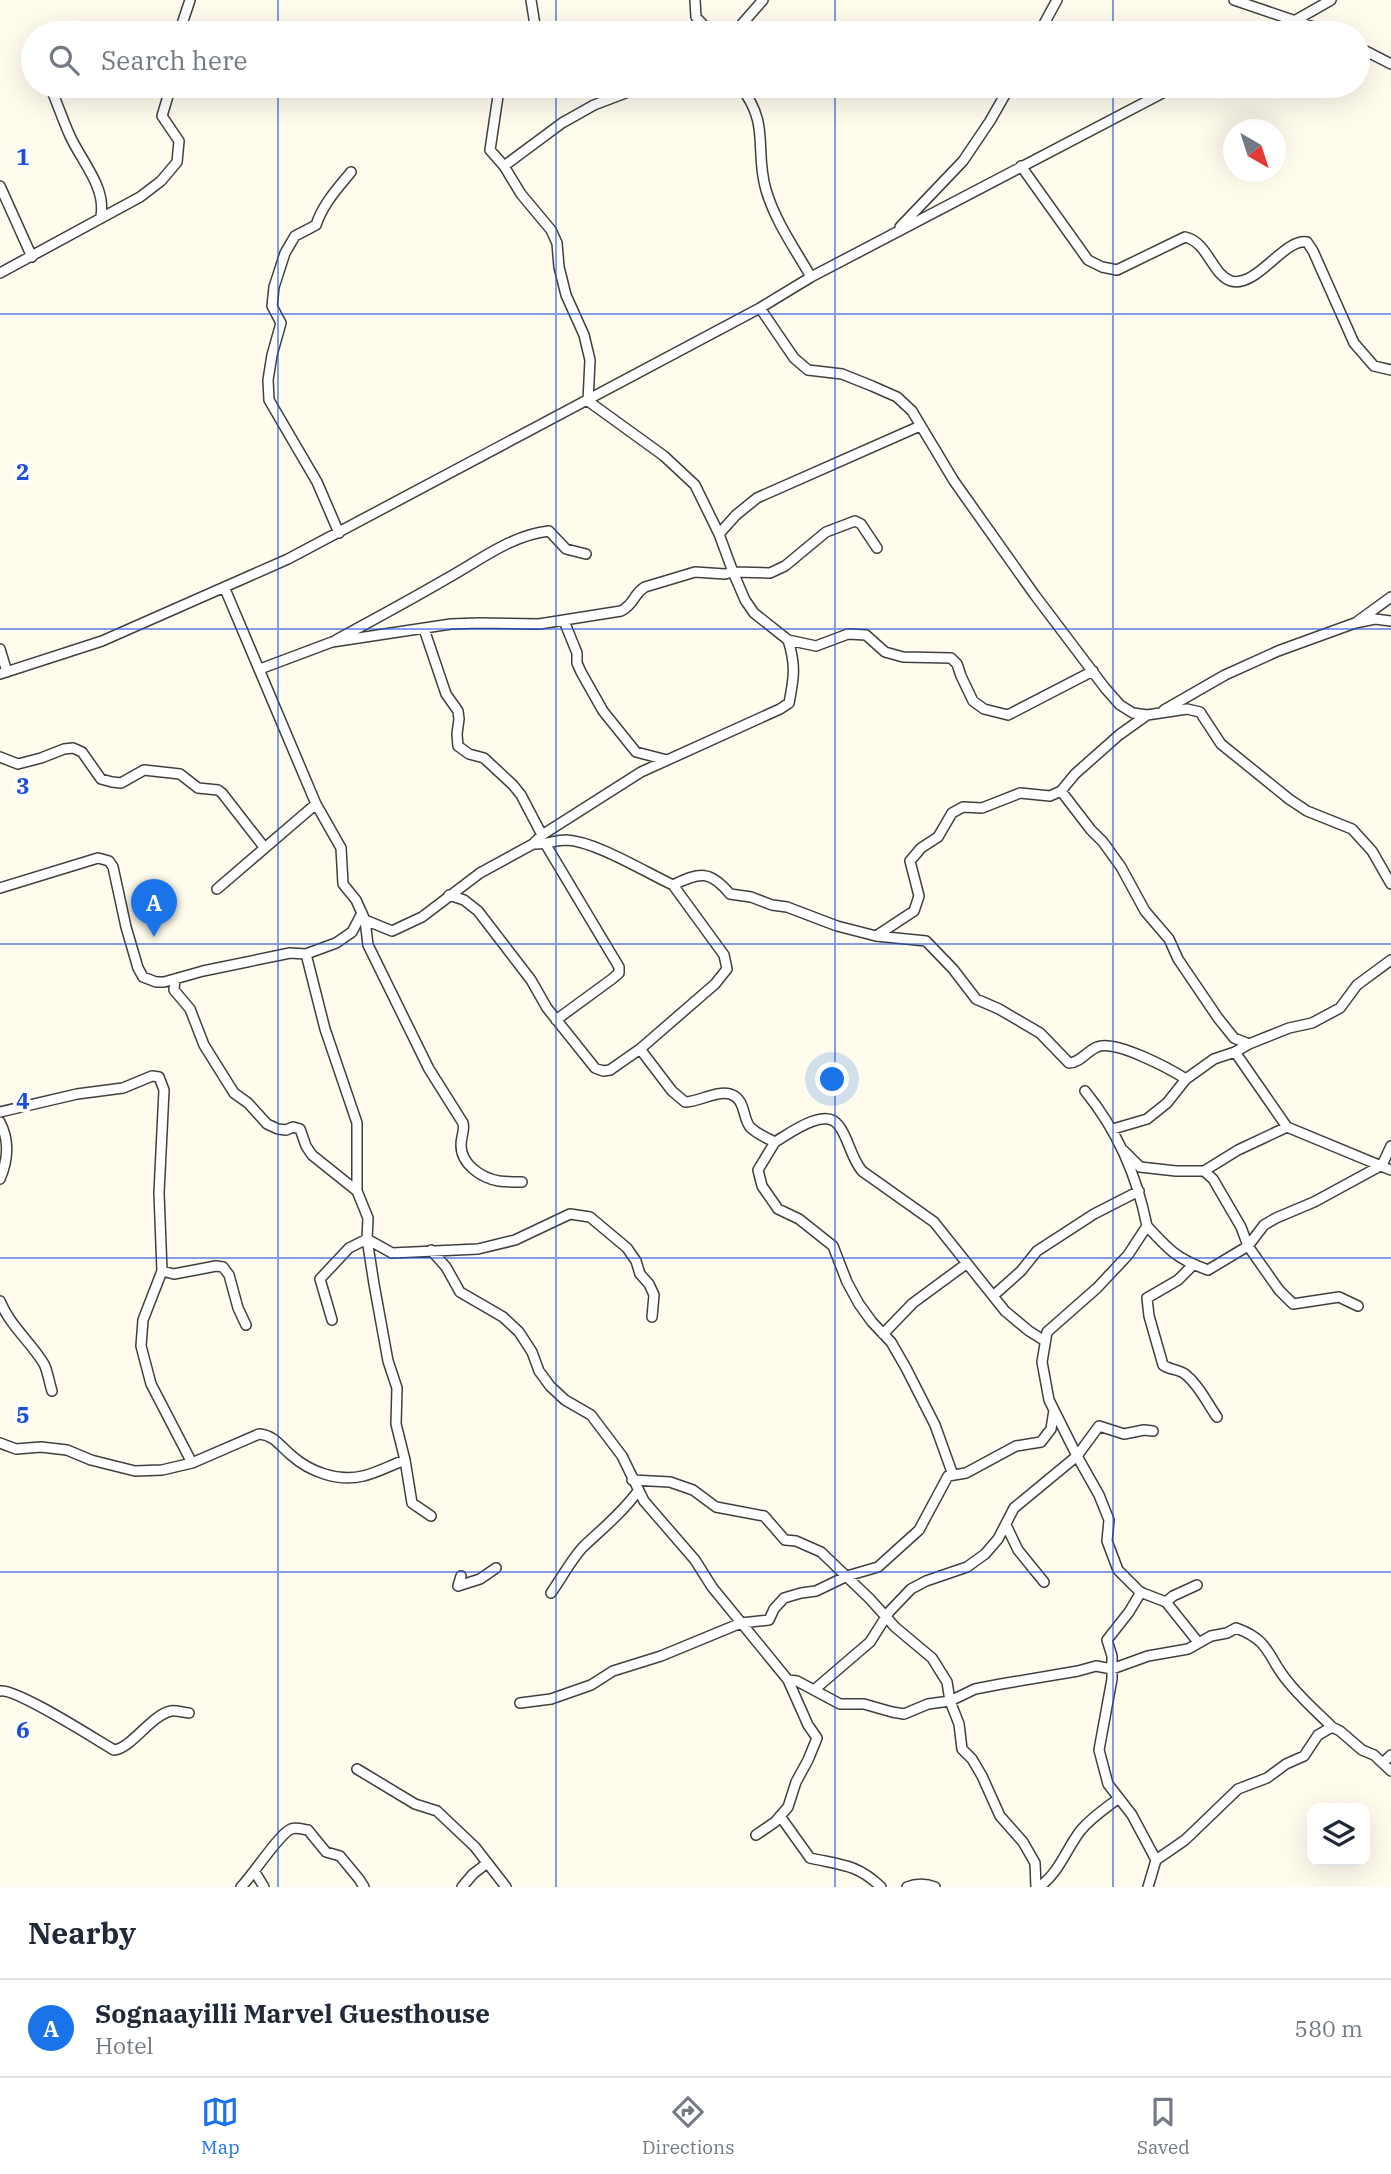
<!DOCTYPE html>
<html lang="en">
<head>
<meta charset="utf-8">
<style>
  body { margin:0; font-family:"IBM Plex Serif",serif; background:#f6f6f7; color:#1f2937 }
  .controls { position:absolute; right:21px; bottom:21px; display:grid; overflow:hidden; border-radius:14px; box-shadow:0 7px 28px #0002 }
  .controls button { width:63px; height:63px; display:grid; place-items:center; padding:0; border:0; border-bottom:2px solid #e0e1e3; background:#fff; color:#1f2937; font:35px sans-serif }
  .compass { position:absolute; left:1223px; top:119px; width:63px; height:63px; border-radius:50%; background:#fff; box-shadow:0 7px 28px #0002; rotate:141deg }
  .you { position:absolute; left:833px; top:1080px; width:24px; height:24px; margin:-18px; border:5px solid #fff; border-radius:50%; background:#1a73e8; box-shadow:0 0 0 10px #1a73e833 }
  .badge { display:grid; place-items:center; width:46px; height:46px; border-radius:50%; background:#1a73e8; color:#fff; font-size:23px; font-weight:700 }
  .pin { position:absolute; translate:-50% -58px; filter:drop-shadow(0 2px 4px #0008) }
  .pin::after { content:''; position:absolute; top:37px; width:24px; height:21px; background:inherit; clip-path:polygon(0 0,100% 0,50% 100%) }
  .list { margin:0; padding:0; list-style:none }
  h2 { display:flex; justify-content:space-between; align-items:center; height:91px; margin:0; padding:0 28px; font-size:30px }
  h2 small { font-size:23px; font-weight:400; color:#747a83 }
  .list li { display:grid; grid-template-columns:46px 1fr auto; gap:21px; align-items:center; box-sizing:border-box; height:98px; padding:0 28px; border-top:2px solid #e0e1e3 }
  .list b { display:block; font-size:26px; white-space:nowrap }
  .list p { margin:0; font-size:23px; white-space:nowrap; color:#747a83 }
  .list em { font-size:23px; font-style:normal; color:#747a83 }
  .icon { flex:none; width:38px; height:38px; fill:none; stroke:currentColor; stroke-width:2; stroke-linecap:round; stroke-linejoin:round }
  .map { position:relative; flex:none; width:1391px; height:1887px; overflow:hidden }
  .search { position:absolute; background:#fff; box-shadow:0 7px 28px #0002; left:21px; right:21px; top:21px; height:77px; display:flex; align-items:center; gap:18px; box-sizing:border-box; padding:0 24px; border-radius:38px; color:#747a83; font-size:26px }
  .sheet { height:189px; background:#fff }
  nav { display:flex; justify-content:space-around; align-items:center; box-sizing:border-box; height:98px; border-top:2px solid #e0e1e3; background:#fff; font-size:19px; color:#747a83 }
  nav a { display:grid; justify-items:center; gap:4px }
  nav .on { color:#1a73e8 }
  .map>svg:first-child { display:block }
  .lines { fill:none; stroke-linecap:round; stroke-linejoin:round }
  .minor-casing { stroke:#404040; stroke-width:12 }
  .minor { stroke:#fff; stroke-width:9 }
  .grid { fill:none; stroke:#1d4ed8; stroke-width:2; stroke-opacity:0.55 }
  .grid-label { font-size:23px; text-anchor:middle; font-weight:bold; fill:#1d4ed8; stroke:#fff; stroke-width:7; stroke-linejoin:round; paint-order:stroke }
</style>
</head>
<body>
<div class="map">
<svg width="1391" height="1887" viewBox="0 0 1391 1887">
  <rect width="100%" height="100%" fill="#fffbed"/>
  <g class="lines">
    <defs>
      <path id="minor" d="M 531,0 L 535,25 L 532,33
        M 695,0 L 696,17 L 711,33
        M 1234,0 L 1331,33
        M 179,33 L 190,0
        M 734,33 L 763,0
        M 1039,33 L 1057,0
        M 1262,33 L 1296,20 L 1331,0
        M 1358,47 L 1391,64
        M 50,86 C 57,103 63,120 70,136 C 82,162 106,187 101,216
        M 503,86 L 498,96 L 490,150 L 504,166 L 521,194 L 551,230 L 557,243 L 559,267 L 566,295 L 584,335 L 590,360 L 588,401 L 664,456 L 695,485 L 719,534
        M 740,86 C 771,125 754,149 766,190 C 775,221 795,249 811,277
        M 504,166 L 562,123 L 594,105 L 644,86
        M 1021,166 L 1088,260 L 1102,267 L 1117,270 L 1185,237 C 1208,242 1212,275 1231,281 C 1257,288 1284,238 1307,242 L 1313,251 L 1354,343 L 1374,366 L 1391,370
        M 0,186 L 32,257
        M 900,227 L 963,161 L 990,121 L 1010,86
        M 0,273 L 140,197 L 161,181 L 177,162 L 179,141 L 162,116 L 171,86
        M 760,308 L 794,358 L 808,370 L 842,374 L 872,386 L 897,397 L 912,411 L 954,481 L 1034,594 L 1105,688 L 1120,705 L 1133,713 L 1147,715 L 1187,709 L 1200,712 L 1221,744 L 1289,799 L 1307,811 L 1352,829 L 1372,851 L 1391,884
        M 339,533 L 317,482 L 269,400 L 268,380 L 272,355 L 281,323 L 272,306 L 274,287 L 285,253 L 295,236 L 316,225 C 323,204 337,189 351,172
        M 877,548 L 861,524 L 855,521 L 826,532 L 785,566 L 770,573 L 733,572 L 719,534 L 736,515 L 757,498 L 920,426
        M 225,589 L 316,804 L 341,848 L 343,884 L 356,900 L 365,920 L 368,945 L 429,1069 L 463,1123 C 465,1131 461,1136 461,1145 C 461,1164 481,1178 499,1181 C 506,1182 514,1182 522,1182
        M 564,621 L 577,653 L 577,663 L 581,672 L 603,711 L 636,752 L 667,760
        M 1358,621 L 1391,597
        M 424,629 L 446,694 L 458,711 L 459,719 L 457,734 L 458,746 L 469,754 L 484,758 L 513,785 L 521,795 L 542,835
        M 336,640 C 373,620 410,600 446,579 C 479,561 511,535 549,531 L 566,549 L 586,554
        M 0,649 L 7,672
        M 260,669 L 332,642 L 451,624 L 479,623 L 539,624 L 621,611 C 635,604 633,594 645,587 L 695,572 L 725,574 L 733,572 L 745,600 L 754,613 L 788,640 L 816,646 L 848,634 L 866,635 L 885,652 L 903,657 L 951,658 L 957,664 L 961,676 L 973,701 L 984,709 L 1008,715 L 1093,671
        M 0,674 L 102,641 L 288,559 L 760,308 L 811,277 L 1176,86
        M 1164,710 L 1225,675 L 1278,651 L 1355,623 L 1375,619 L 1391,621
        M 0,757 L 18,764 L 41,758 L 64,749 L 73,748 L 82,752 L 101,779 L 112,782 L 121,783 L 144,770 L 180,774 L 198,788 L 218,790 L 222,793 L 264,847
        M 1061,791 L 1091,830 L 1103,842 L 1121,867 L 1145,911 L 1169,939 L 1178,959 L 1218,1018 L 1234,1038 L 1249,1044
        M 533,844 C 546,845 555,840 566,840 C 595,841 645,872 673,885 C 700,872 710,870 730,894 L 751,897 L 772,905 L 787,907 L 837,926 L 876,936 L 926,941 L 953,969 L 976,999 L 999,1009 L 1040,1033 L 1069,1063 C 1080,1063 1087,1051 1097,1047 C 1115,1039 1170,1069 1186,1079 L 1214,1059 L 1235,1052 L 1287,1127 L 1391,1170
        M 546,845 L 619,967 L 619,973 L 612,979 L 556,1020
        M 0,888 L 98,858 L 109,861 L 113,867 L 126,927 L 138,968 L 143,977 L 156,982 L 164,982 L 203,971 L 290,953 L 306,954 L 336,943 L 352,932 L 362,913
        M 217,889 L 316,804
        M 449,895 L 464,900 L 478,911 L 531,980 L 547,1008 L 595,1068 L 603,1071 L 610,1070 L 640,1049 L 715,984 L 727,969 L 724,955 L 673,885
        M 365,920 L 392,931 L 422,917 L 480,873 L 533,844 L 542,835 L 641,772 L 780,709 L 789,703 C 794,678 796,665 788,640
        M 876,936 L 914,911 L 919,896 L 910,861 L 921,848 L 938,837 L 952,813 L 963,807 L 982,808 L 1020,793 L 1050,796 L 1061,791 L 1075,774 L 1119,735 L 1147,715
        M 306,954 L 325,1029 L 357,1123 L 357,1191 L 368,1218 L 367,1239 L 374,1284 L 388,1361 L 397,1388 L 396,1424 L 405,1460 L 412,1503 L 431,1516
        M 175,979 L 174,990 L 190,1009 L 204,1045 L 234,1093 L 248,1103 L 267,1124 L 278,1129 L 286,1130 L 293,1127 L 300,1129 L 306,1146 L 312,1155 L 357,1191
        M 640,1049 L 672,1091 L 685,1102 C 699,1102 717,1090 730,1094 C 746,1099 742,1117 750,1127 C 757,1134 766,1138 775,1142 C 790,1133 826,1106 839,1126 C 849,1139 850,1156 862,1171 L 934,1222 L 1005,1311 L 1029,1331 L 1045,1341
        M 1235,1052 L 1249,1044 L 1289,1028 L 1312,1023 L 1340,1008 L 1357,985 L 1391,960
        M 1085,1091 C 1117,1130 1137,1176 1147,1226
        M 0,1112 L 77,1094 L 123,1088 L 152,1076 L 159,1077 L 164,1090 L 159,1193 L 162,1271 L 143,1320 L 141,1346 L 151,1384 L 192,1463
        M 0,1122 C 10,1141 8,1160 0,1179
        M 1113,1129 L 1147,1119 L 1167,1103 L 1186,1079
        M 775,1142 L 758,1170 L 762,1186 L 778,1209 L 799,1219 L 833,1246 L 847,1282 L 859,1304 L 872,1322 L 891,1342 L 906,1368 L 935,1425 L 953,1475
        M 1124,1151 L 1140,1167 L 1176,1171 L 1204,1171 L 1213,1179 L 1241,1227 L 1248,1246 L 1279,1290 L 1293,1304 L 1339,1297 L 1358,1306
        M 1204,1171 L 1238,1150 L 1287,1127
        M 431,1250 L 446,1267 L 460,1292 L 503,1317 L 519,1332 L 532,1352 L 539,1371 L 550,1386 L 565,1400 L 591,1415 L 622,1456 L 644,1501 L 695,1560 L 712,1587 L 788,1680 L 808,1725 L 817,1738 L 808,1760 L 796,1782 L 788,1807 L 775,1822 L 756,1835
        M 1193,1265 L 1178,1280 L 1147,1298 L 1149,1316 L 1163,1365 C 1170,1370 1178,1369 1185,1374 C 1199,1385 1207,1403 1217,1417
        M 162,1271 L 174,1274 L 216,1266 L 223,1267 L 229,1275 L 238,1308 L 246,1325
        M 993,1296 L 1021,1271 L 1037,1251 L 1094,1214 L 1139,1191
        M 0,1301 C 10,1326 31,1342 44,1364 C 48,1372 49,1382 52,1391
        M 332,1320 L 320,1279 L 349,1248 L 367,1239 L 392,1253 L 478,1249 L 515,1240 L 570,1214 L 590,1217 L 627,1248 L 636,1261 L 640,1274 L 649,1284 L 654,1295 L 652,1317
        M 883,1334 L 913,1303 L 966,1264
        M 1153,1431 L 1144,1430 L 1124,1434 L 1099,1426 L 1077,1456 L 1099,1495 L 1109,1520 L 1107,1541 L 1118,1570 L 1140,1592 L 1166,1602 L 1173,1596 L 1197,1585
        M 0,1443 L 16,1449 L 41,1447 L 67,1450 L 91,1460 L 135,1471 L 162,1470 L 192,1463 L 259,1434 C 274,1435 280,1446 291,1455 C 310,1472 338,1482 363,1476 C 377,1473 391,1465 405,1460
        M 632,1480 L 670,1482 L 693,1490 L 716,1507 L 764,1516 L 785,1540 L 796,1541 L 821,1552 L 870,1599 L 895,1627 L 932,1658 L 947,1682 L 950,1701 L 975,1689 L 1001,1684 L 1078,1671 L 1096,1666 L 1112,1669 L 1148,1656 L 1188,1649 L 1211,1636 L 1227,1633 L 1236,1628 C 1272,1641 1267,1658 1289,1683 C 1302,1699 1318,1713 1332,1727 L 1340,1731 L 1362,1750 L 1374,1755 L 1391,1771
        M 1006,1525 L 1018,1550 L 1044,1582
        M 461,1576 L 458,1586 L 480,1579 L 496,1568
        M 1141,1592 L 1129,1612 L 1107,1640 L 1112,1656 L 1112,1679 L 1099,1750 L 1108,1784 L 1132,1815 L 1156,1860
        M 551,1593 C 561,1579 571,1560 583,1547 C 602,1529 623,1512 638,1491
        M 1166,1602 L 1198,1642
        M 788,1680 L 797,1681 L 840,1704 L 864,1704 L 892,1712 L 904,1714 L 928,1704 L 950,1701 L 959,1724 L 962,1749 L 972,1759 L 982,1776 L 1000,1816 L 1023,1842 L 1035,1863 L 1036,1887
        M 814,1690 L 870,1642 L 889,1612 L 911,1589 L 926,1581 L 967,1567 L 985,1554 L 998,1539 L 1014,1508 L 1077,1456 L 1049,1400 L 1042,1362 L 1047,1332 L 1097,1288 L 1128,1255 L 1147,1226 C 1169,1250 1177,1259 1208,1270 L 1248,1246 L 1264,1225 L 1276,1218 L 1314,1202 L 1382,1165 L 1391,1146
        M 0,1691 C 16,1688 95,1739 114,1750 C 132,1748 151,1715 171,1711 C 176,1710 184,1713 189,1713
        M 520,1703 L 551,1699 L 591,1685 L 613,1671 L 661,1656 L 741,1623 L 769,1620 L 774,1609 L 784,1598 L 801,1593 L 816,1591 L 847,1576 L 878,1567 L 919,1530 L 948,1476 L 966,1473 L 1016,1446 L 1041,1442 L 1051,1429 L 1054,1410
        M 1383,1763 L 1391,1755
        M 357,1769 L 415,1804 L 437,1811 L 475,1847 L 506,1887
        M 780,1816 L 810,1858 C 841,1865 857,1864 881,1887
        M 255,1872 L 264,1887
        M 241,1887 C 253,1875 279,1834 291,1829 C 296,1827 302,1829 308,1830 L 326,1852 L 340,1856 L 359,1879 L 364,1887
        M 462,1887 L 473,1874 L 486,1864
        M 907,1887 C 917,1883 925,1883 935,1887
        M 1039,1887 C 1060,1872 1066,1849 1081,1830 C 1092,1817 1106,1808 1119,1798
        M 1148,1887 L 1156,1860 L 1185,1840 L 1238,1789 L 1267,1778 L 1286,1764 L 1304,1756 L 1318,1735 L 1332,1727"/>
    </defs>
    <use href="#minor" class="minor-casing"/>
    <use href="#minor" class="minor"/>
  </g>
  <path class="grid" d="M 278,0 L 278,33M 556,0 L 556,33M 835,0 L 835,33M 1113,0 L 1113,33M 278,86 L 278,1887M 556,86 L 556,1887M 835,86 L 835,1887M 1113,86 L 1113,1887M 0,314 L 1391,314M 0,629 L 1391,629M 0,944 L 1391,944M 0,1258 L 1391,1258M 0,1572 L 1391,1572"/>
  <g class="grid-label">
    <text x="23" y="165">1</text>
    <text x="23" y="480">2</text>
    <text x="23" y="794">3</text>
    <text x="23" y="1109">4</text>
    <text x="23" y="1423">5</text>
    <text x="23" y="1738">6</text>
  </g>
</svg>
<div class="controls">
<button><svg class="icon" aria-label="layers" viewBox="0 0 24 24"><path d="M12 4l9 5-9 5-9-5zM3 14l9 5 9-5"/></svg></button>
</div>
<svg class="compass" viewBox="-18 -18 36 36"><path d="M0-13l5 13h-10z" fill="#e53935"/><path d="M0 13l5-13h-10z" fill="#747a83"/></svg>
<div class="you"></div>
<div class="pin badge" style="left:154px;top:937px">A</div>
<div class="search"><svg class="icon" aria-label="search" viewBox="0 0 24 24"><circle cx="10" cy="10" r="6"/><path d="M15 15l6 6"/></svg>Search here</div>
</div>
<section class="sheet">
<h2>Nearby<small></small></h2>
<ul class="list">
<li><span class="badge">A</span><div><b>Sognaayilli Marvel Guesthouse</b><p>Hotel</p></div><em>580 m</em></li>
</ul>
</section>
<nav>
<a class="on"><svg class="icon" aria-label="map" viewBox="0 0 24 24"><path d="M3 6l6-2 6 2 6-2v14l-6 2-6-2-6 2zM9 4v14M15 6v14"/></svg>Map</a>
<a><svg class="icon" aria-label="directions" viewBox="0 0 24 24"><path d="M12 3l9 9-9 9-9-9zM9 14v-3h6M13 9l2 2-2 2"/></svg>Directions</a>
<a><svg class="icon" aria-label="saved" viewBox="0 0 24 24"><path d="M7 4h10v16l-5-4-5 4z"/></svg>Saved</a>
</nav>
</body>
</html>
